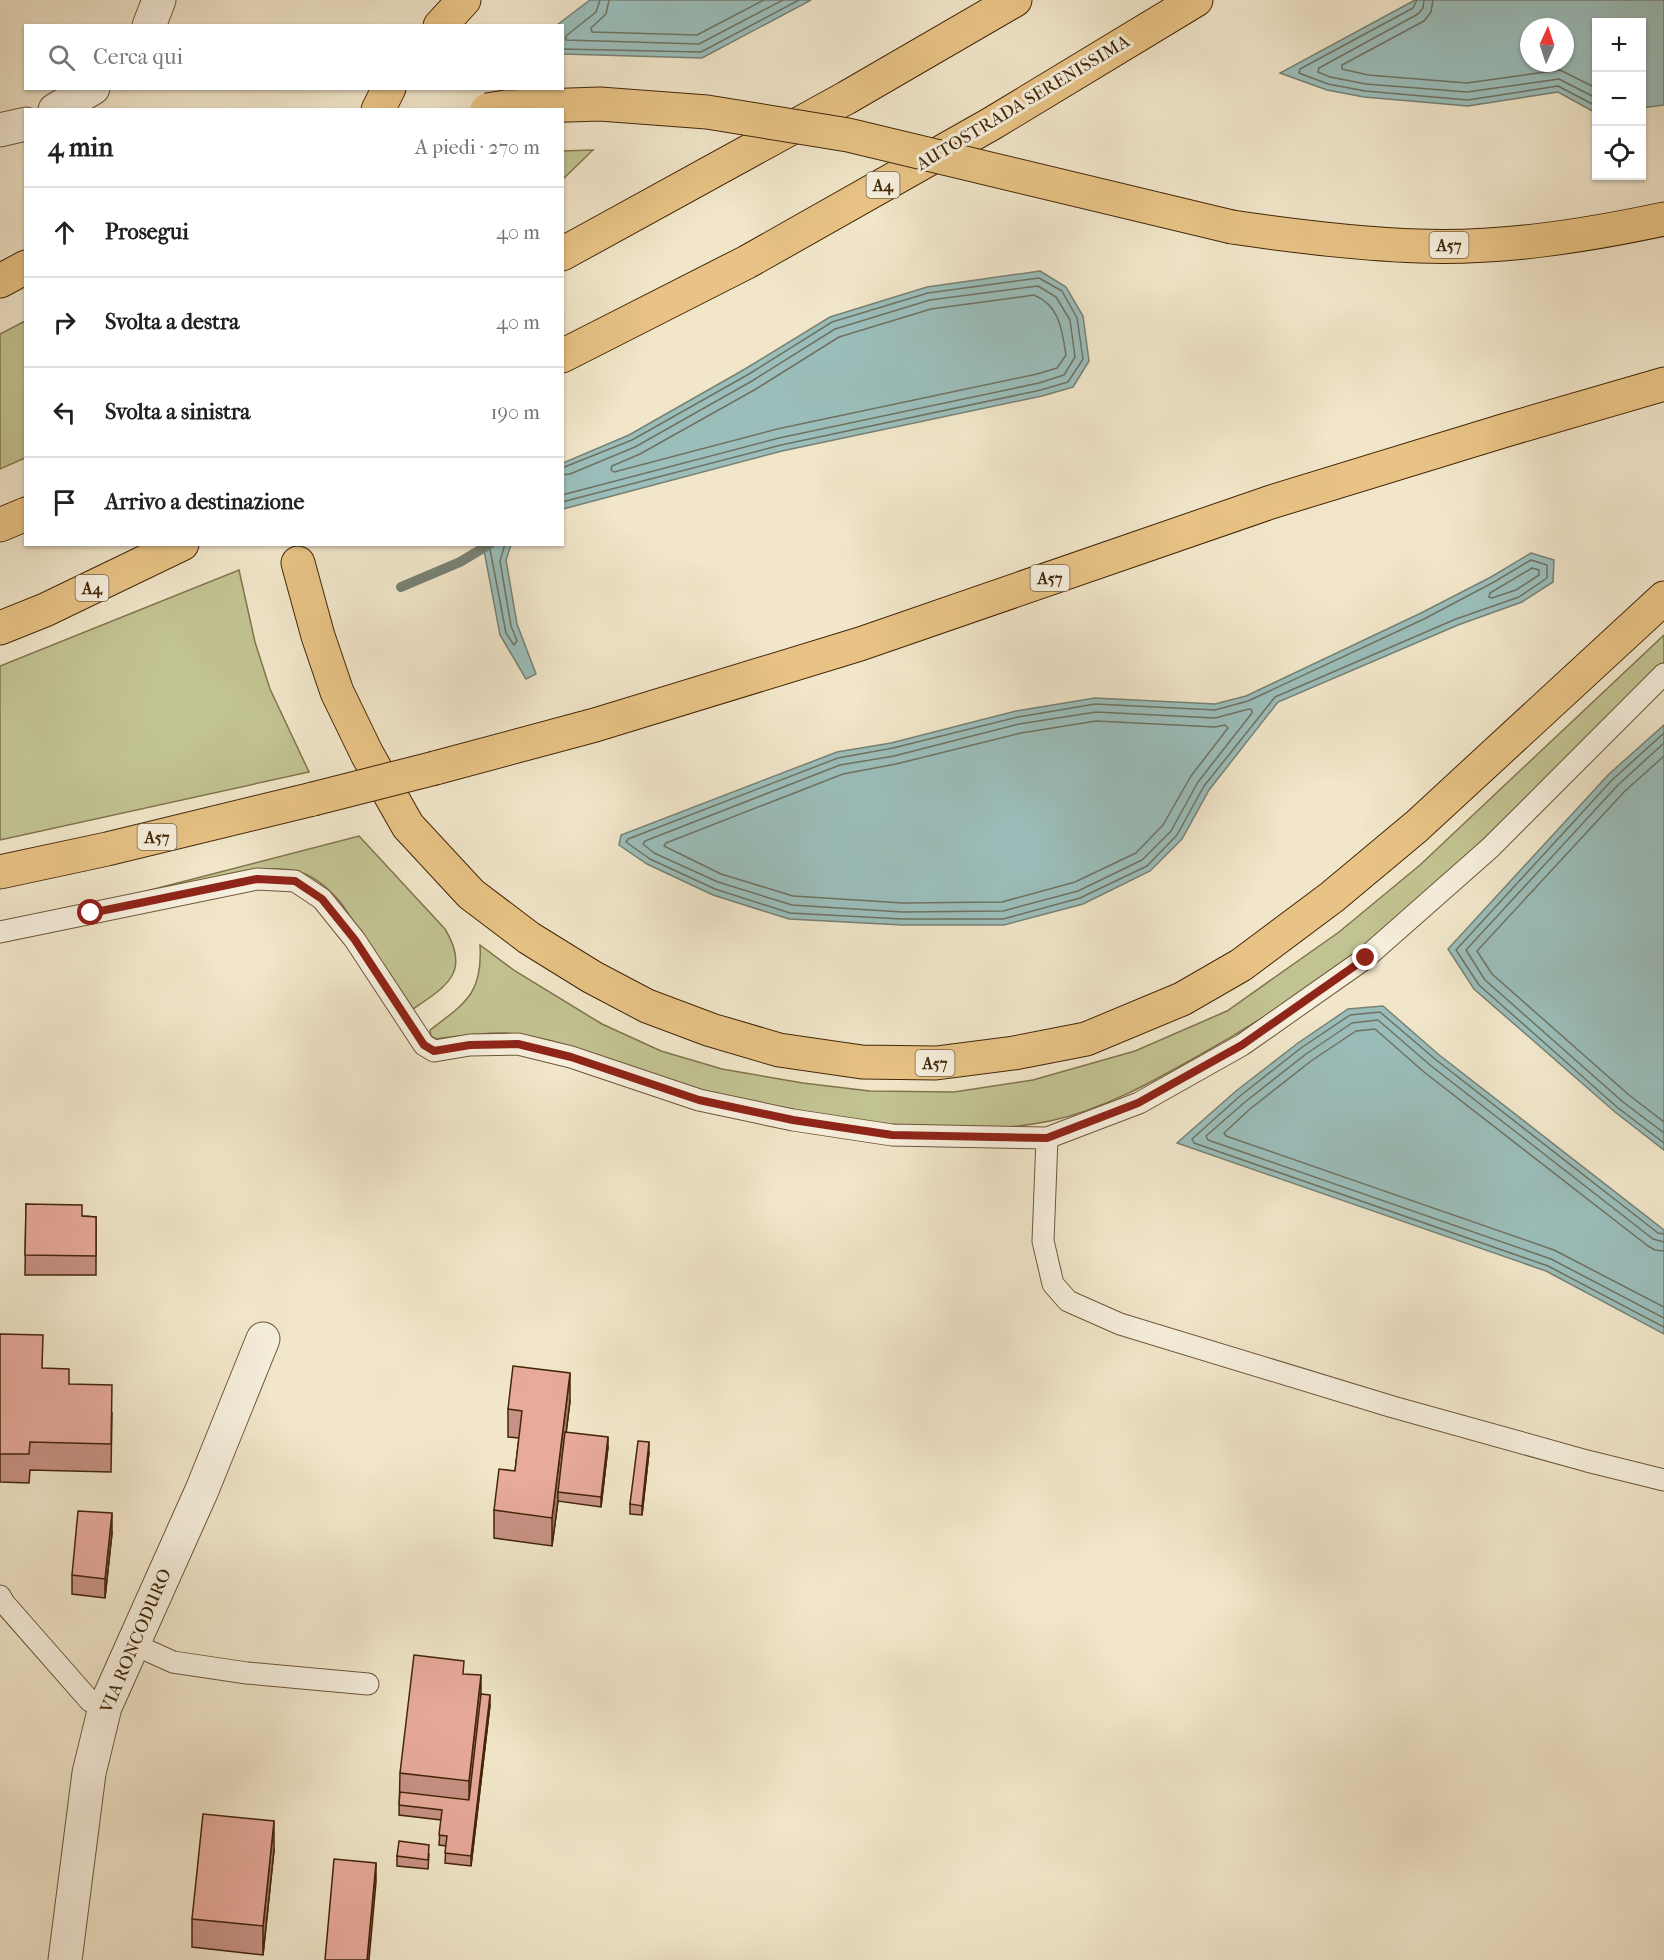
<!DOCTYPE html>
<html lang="it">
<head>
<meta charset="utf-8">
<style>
  body { margin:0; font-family:"IM FELL French Canon",serif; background:#f6f6f6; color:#202124 }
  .controls { position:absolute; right:18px; top:18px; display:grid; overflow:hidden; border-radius:0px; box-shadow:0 2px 4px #0004 }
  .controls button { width:54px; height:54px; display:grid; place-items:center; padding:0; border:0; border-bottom:2px solid #e0e0e0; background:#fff; color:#202124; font:30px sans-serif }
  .compass { position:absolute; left:1520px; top:18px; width:54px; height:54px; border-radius:50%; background:#fff; box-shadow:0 2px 4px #0004; rotate:3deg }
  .stop { position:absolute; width:18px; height:18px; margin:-14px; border:4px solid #8f2418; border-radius:50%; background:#fff }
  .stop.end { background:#8f2418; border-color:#fff; box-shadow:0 2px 6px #0008 }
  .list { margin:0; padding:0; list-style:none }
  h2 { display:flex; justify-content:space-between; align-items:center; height:78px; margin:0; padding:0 24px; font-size:26px }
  h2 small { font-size:20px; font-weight:400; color:#757577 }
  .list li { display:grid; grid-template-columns:39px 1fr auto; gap:18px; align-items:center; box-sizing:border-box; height:90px; padding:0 24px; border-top:2px solid #e0e0e0 }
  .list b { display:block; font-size:22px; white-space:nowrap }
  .list em { font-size:20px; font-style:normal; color:#757577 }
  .icon { flex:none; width:33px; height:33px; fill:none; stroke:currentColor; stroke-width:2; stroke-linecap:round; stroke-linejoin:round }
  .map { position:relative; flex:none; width:1664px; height:1960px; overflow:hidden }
  .search { position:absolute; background:#fff; box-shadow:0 2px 4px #0004; left:24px; top:24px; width:540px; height:66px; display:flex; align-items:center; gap:15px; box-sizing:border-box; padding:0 21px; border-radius:0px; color:#757577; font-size:22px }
  .panel { position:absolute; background:#fff; box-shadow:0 2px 4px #0004; left:24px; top:108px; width:540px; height:438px; border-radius:0px }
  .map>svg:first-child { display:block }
  .green { fill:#c2c392; stroke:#82744c; stroke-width:1.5 }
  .water { fill:#9bbebb; stroke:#778173; stroke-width:1.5; fill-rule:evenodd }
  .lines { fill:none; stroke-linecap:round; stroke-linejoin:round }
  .shore { stroke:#6e7261; stroke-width:1.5 }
  .stream { stroke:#778173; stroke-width:10 }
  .service-casing { stroke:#6e5638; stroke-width:23 }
  .minor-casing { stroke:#6e5638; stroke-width:35 }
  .motorway-casing { stroke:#422607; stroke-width:35 }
  .service { stroke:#f6efdd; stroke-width:21 }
  .minor { stroke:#f6efdd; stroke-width:33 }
  .motorway { stroke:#e8c385; stroke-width:33 }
  .motorway-bridge-casing { stroke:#422607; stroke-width:35; stroke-linecap:butt }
  .motorway-bridge { stroke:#e8c385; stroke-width:33 }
  .wall { fill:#c79285; stroke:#422607; stroke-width:1.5 }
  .shaded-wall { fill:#a2776c; stroke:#422607; stroke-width:1.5 }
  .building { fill:#e7aa9b; stroke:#422607; stroke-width:1.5 }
  .route { stroke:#8f2418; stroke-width:8 }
  .labels { text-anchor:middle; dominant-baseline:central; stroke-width:6; stroke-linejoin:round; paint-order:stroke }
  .shield { fill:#f6efdd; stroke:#786247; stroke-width:1.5 }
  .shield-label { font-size:16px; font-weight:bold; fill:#422607 }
  .street-label { font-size:18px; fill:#422607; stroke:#f6efdd }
</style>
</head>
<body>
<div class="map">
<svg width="1664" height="1960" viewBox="0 0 1664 1960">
  <rect width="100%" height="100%" fill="#f1e6ca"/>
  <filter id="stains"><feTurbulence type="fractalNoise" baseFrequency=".00333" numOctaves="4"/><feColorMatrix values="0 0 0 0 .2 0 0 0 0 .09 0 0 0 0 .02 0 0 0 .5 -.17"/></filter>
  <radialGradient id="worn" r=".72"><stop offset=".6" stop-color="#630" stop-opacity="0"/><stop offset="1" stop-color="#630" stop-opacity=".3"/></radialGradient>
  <path class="green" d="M 593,150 L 563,179 L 563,151 Z
    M 25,321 L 25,458 L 0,469 L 0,334 Z
    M 239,570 L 255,642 L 270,689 L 309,772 L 0,840 L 0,666 Z
    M 1664,635 L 1664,662 C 1566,759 1469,859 1362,947 C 1311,988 1255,1024 1198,1056 C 1152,1082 1102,1110 1050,1121 C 965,1138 876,1126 791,1111 C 743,1102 695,1089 648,1074 C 602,1058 556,1037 506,1033 C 483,1032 459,1036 436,1039 L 431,1036 L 430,1030 C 465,1003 483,994 480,945 L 515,971 L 602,1024 L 661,1051 L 722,1069 L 803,1083 L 870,1091 L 954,1092 L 1033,1080 L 1135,1051 L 1227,1011 L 1339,932 L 1420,865 Z
    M 359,836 L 445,929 C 471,972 447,986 413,1009 L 341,903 C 330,890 314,875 296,871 C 269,865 240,874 213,879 C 186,884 158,890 131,895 Z"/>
  <path class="water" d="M 590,0 L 811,0 L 702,58 L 563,54 L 562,26 L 557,25 Z
    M 1415,0 L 1664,0 L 1664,105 L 1642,108 L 1642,22 L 1596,22 L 1596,113 L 1558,92 L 1468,106 L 1364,97 L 1327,90 L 1280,73 ZM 1529,27 L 1565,27 L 1565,63 L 1529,63 Z
    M 1040,271 L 1066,287 L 1083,316 L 1089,361 L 1073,387 L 1042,396 L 782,451 L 563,509 L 563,463 L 629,435 L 745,369 L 830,317 L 927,287 Z
    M 483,545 L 511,545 L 506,560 L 517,624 L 536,674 L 526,679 L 500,635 Z
    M 1531,553 L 1554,560 L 1553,582 L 1522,602 L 1458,625 L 1278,702 L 1209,790 L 1182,839 L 1150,871 L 1083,904 L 1004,925 L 902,925 L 789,919 L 713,895 L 647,864 L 619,845 L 621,835 L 837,752 L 891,743 L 1016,711 L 1095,698 L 1215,704 L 1246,696 L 1421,613 L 1491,577 Z
    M 1664,725 L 1664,1150 L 1615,1112 L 1474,989 L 1448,949 L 1608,775 Z
    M 1383,1006 L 1438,1054 L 1664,1230 L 1664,1334 L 1546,1271 L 1177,1143 L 1236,1091 L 1298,1043 L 1348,1009 Z"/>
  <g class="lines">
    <path class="shore" d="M 600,0 L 596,12 L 566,36 L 566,40 L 699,44 L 783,0
      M 609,0 L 606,14 L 591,28 L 592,32 L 697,35 L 764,0
      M 1417,0 L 1413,8 L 1300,69 L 1299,73 L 1328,84 L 1365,91 L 1468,100 L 1558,86 L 1596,106
      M 1424,0 L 1423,8 L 1418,14 L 1319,68 L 1318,72 L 1330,77 L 1366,84 L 1467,92 L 1559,79 L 1596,98
      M 1433,0 L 1431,12 L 1424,21 L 1342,65 L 1342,69 L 1368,75 L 1467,83 L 1560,70 L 1596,88
      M 562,49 L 701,52 L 799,0
      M 1034,295 C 1060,306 1062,330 1066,355 L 1057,368 L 1037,374 L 777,429 L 614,472 L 611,470 L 612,466 L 640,454 L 756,389 L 839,337 L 931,309 Z
      M 562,468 L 632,440 L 749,374 L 832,322 L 928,293 L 1039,278 L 1062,291 L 1077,318 L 1083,359 L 1068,382 L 1041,390 L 781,445 L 562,502
      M 562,475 L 570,474 L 635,447 L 752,381 L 835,329 L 930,300 L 1038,286 L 1056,297 L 1070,320 L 1075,357 L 1064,375 L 1039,383 L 779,438 L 562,495
      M 489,544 L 506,633 L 514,645 L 517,641 L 511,626 L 500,561 L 505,544
      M 1531,560 L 1547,565 L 1547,578 L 1519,597 L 1456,619 L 1275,697 L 1204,786 L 1177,835 L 1147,866 L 1080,898 L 1003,919 L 902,919 L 790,913 L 715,889 L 650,859 L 626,842 L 628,839 L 838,758 L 893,748 L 1018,717 L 1095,704 L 1215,710 L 1248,701 L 1424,619 L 1494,582 Z
      M 1532,568 L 1539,570 L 1539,575 L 1516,590 L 1492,598 L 1489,597 L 1490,593 Z
      M 1249,709 L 1252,710 L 1252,713 L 1198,782 L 1171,831 L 1142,860 L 1078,891 L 1003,911 L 902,912 L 792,905 L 718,882 L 654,853 L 643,844 L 645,841 L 840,765 L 894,756 L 1019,724 L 1096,712 L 1215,718 Z
      M 1096,721 L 1215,727 L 1225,725 L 1228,728 L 1191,776 L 1163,825 L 1136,853 L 1075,882 L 1002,902 L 903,903 L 793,896 L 721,874 L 664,846 L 666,843 L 843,774 L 896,764 L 1021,733 Z
      M 1664,733 L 1612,780 L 1456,950 L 1479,985 L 1618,1108 L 1664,1143
      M 1664,743 L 1618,785 L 1466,950 L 1485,980 L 1623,1102 L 1664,1133
      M 1664,756 L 1624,792 L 1477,951 L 1492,974 L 1629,1095 L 1664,1122
      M 1664,1234 L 1658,1233 L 1435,1059 L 1380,1012 L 1350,1015 L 1301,1048 L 1240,1096 L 1192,1139 L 1194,1143 L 1548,1266 L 1664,1327
      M 1664,1242 L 1653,1239 L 1430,1065 L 1378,1020 L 1352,1023 L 1306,1054 L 1245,1102 L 1206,1136 L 1208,1140 L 1551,1259 L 1664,1318
      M 1664,1251 L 1655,1250 L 1648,1246 L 1424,1072 L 1375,1029 L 1356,1031 L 1311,1061 L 1250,1109 L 1224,1133 L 1226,1136 L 1554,1250 L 1664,1307"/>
    <path class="stream" d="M 401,587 L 460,562 L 490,544"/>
    <defs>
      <path id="service" d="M 0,932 L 257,879 L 295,881 L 322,899 L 355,940 L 424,1045 L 434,1051 L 470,1045 L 518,1044 L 571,1057 L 699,1100 L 793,1120 L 892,1135 L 1047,1138 L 1139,1103 L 1242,1045 L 1363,960 L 1490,848 L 1664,674
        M 1047,1138 L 1043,1241 L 1053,1284 L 1068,1301 L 1120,1324 L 1393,1407 L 1587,1461 L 1664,1480
        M 0,1596 L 4,1603 L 90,1701 L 105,1707
        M 133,1644 L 173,1662 L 247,1673 L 368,1684"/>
      <path id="minor" d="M 149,26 L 159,0
        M 55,110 L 93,88
        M 0,130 L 26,124
        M 65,1960 L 89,1773 L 105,1707 L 202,1490 L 263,1339"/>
      <path id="motorway" d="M 440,26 L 464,0
        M 378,110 L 389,88
        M 1232,227 C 1294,236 1356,244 1419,246 C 1501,249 1584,236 1664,219
        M 562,254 L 846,98 L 1015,0
        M 0,281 L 26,267
        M 562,356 L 747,262 L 991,124 L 1196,0
        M 0,525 L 26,514
        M 298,563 L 318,636 L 337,692 L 367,754 L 408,826 L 471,894 L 529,938 L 592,977 L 647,1006 L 711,1030 L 779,1050 L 862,1062 L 936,1063 L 1014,1053 L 1086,1039 L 1182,999 L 1241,965 L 1332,897 L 1417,826 L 1664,598
        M 0,628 L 45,610 L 182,544
        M 435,768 L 595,725 L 860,644 L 1271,502 L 1506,430 L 1664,384
        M 0,872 L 107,849 L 313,799"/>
    </defs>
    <use href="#service" class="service-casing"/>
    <use href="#minor" class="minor-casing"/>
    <use href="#motorway" class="motorway-casing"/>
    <use href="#service" class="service"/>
    <use href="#minor" class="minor"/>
    <use href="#motorway" class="motorway"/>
    <defs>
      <path id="motorway-bridge" d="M 487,110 L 505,107 L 600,104 L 707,112 L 848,135 L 1232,227
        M 313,799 L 435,768"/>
    </defs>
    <use href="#motorway-bridge" class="motorway-bridge-casing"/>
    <use href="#motorway-bridge" class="motorway-bridge"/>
  </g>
  <path class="wall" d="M 26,1204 L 82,1216 L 96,1217 L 96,1275 L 25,1275 Z
    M 0,1334 L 42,1368 L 112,1413 L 111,1472 L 30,1470 L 29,1483 L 0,1482 Z
    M 570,1401 L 566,1432 L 608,1447 L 601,1507 L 558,1501 L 552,1546 L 494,1538 L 494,1510 L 515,1471 L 519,1438 L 508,1437 L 508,1409 Z
    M 649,1452 L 642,1515 L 630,1514 L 630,1504 Z
    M 112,1533 L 105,1598 L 72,1594 L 72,1575 Z
    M 481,1694 L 490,1705 L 471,1866 L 445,1863 L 446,1846 L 439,1845 L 441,1820 L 399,1815 L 400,1773 Z
    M 274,1850 L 263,1955 L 192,1947 L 192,1919 Z
    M 429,1854 L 428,1869 L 397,1866 L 397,1856 Z"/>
  <path class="shaded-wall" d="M 570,1373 L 570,1401 L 559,1492 L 558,1492 L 558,1501 L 552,1546 L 552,1518 Z
    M 608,1437 L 608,1447 L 601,1507 L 601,1497 Z
    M 649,1442 L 649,1452 L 642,1515 L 642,1506 Z
    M 112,1513 L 112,1533 L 105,1598 L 105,1579 Z
    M 481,1675 L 481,1704 L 469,1810 L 469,1781 Z
    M 490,1695 L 490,1705 L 471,1866 L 471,1856 Z
    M 274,1821 L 274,1850 L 263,1955 L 263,1926 Z
    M 376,1863 L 376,1882 L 369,1960 L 367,1960 Z"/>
  <path class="building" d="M 26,1204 L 82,1205 L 82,1216 L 96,1217 L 96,1256 L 25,1255 Z
    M 0,1334 L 43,1335 L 42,1368 L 69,1369 L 69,1384 L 112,1385 L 111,1444 L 30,1442 L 29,1454 L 0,1454 Z
    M 513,1366 L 570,1373 L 552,1518 L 494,1510 L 499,1469 L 515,1471 L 522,1411 L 508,1409 Z
    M 565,1432 L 608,1437 L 601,1497 L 558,1492 Z
    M 638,1441 L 649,1442 L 642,1506 L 630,1504 Z
    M 78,1511 L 112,1513 L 105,1579 L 72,1575 Z
    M 414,1655 L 464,1661 L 463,1674 L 481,1675 L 469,1781 L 400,1773 Z
    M 481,1694 L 490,1695 L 471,1856 L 445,1853 L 447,1836 L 439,1835 L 442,1810 L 399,1805 L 400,1792 L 469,1800 Z
    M 203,1814 L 274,1821 L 263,1926 L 192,1919 Z
    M 399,1841 L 429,1845 L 428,1860 L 397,1856 Z
    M 334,1859 L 376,1863 L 367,1960 L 325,1960 Z"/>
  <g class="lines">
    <path class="route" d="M 91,913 L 257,879 L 295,881 L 322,899 L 355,940 L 424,1045 L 434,1051 L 470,1045 L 518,1044 L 571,1057 L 699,1100 L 793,1120 L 892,1135 L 1047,1138 L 1138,1103 L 1242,1045 L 1366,958"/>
  </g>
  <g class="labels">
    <g class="shield">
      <rect x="866.5" y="172" width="33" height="26" rx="4.5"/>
      <rect x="1429.5" y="232" width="39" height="26" rx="4.5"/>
      <rect x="1030.5" y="565" width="39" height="26" rx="4.5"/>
      <rect x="75.5" y="575" width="33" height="26" rx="4.5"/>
      <rect x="137.5" y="824" width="39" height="26" rx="4.5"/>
      <rect x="915.5" y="1050" width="39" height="26" rx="4.5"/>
    </g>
    <g class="shield-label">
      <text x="883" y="185">A4</text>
      <text x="1449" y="245">A57</text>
      <text x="1050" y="578">A57</text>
      <text x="92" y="588">A4</text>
      <text x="157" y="837">A57</text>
      <text x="935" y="1063">A57</text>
    </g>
    <g class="street-label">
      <text transform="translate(1023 103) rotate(-31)">AUTOSTRADA SERENISSIMA</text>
      <text transform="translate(136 1641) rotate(-67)">VIA RONCODURO</text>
    </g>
  </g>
  <rect width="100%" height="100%" filter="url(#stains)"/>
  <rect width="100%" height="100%" fill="url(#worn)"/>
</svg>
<div class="controls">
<button>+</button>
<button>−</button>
<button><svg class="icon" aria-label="locate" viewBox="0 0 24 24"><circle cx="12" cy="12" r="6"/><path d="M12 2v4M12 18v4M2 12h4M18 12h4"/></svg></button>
</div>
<svg class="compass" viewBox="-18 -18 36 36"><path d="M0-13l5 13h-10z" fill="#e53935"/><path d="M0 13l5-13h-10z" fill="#757577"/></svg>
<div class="stop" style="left:91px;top:913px"></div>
<div class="stop end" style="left:1366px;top:958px"></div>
<div class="search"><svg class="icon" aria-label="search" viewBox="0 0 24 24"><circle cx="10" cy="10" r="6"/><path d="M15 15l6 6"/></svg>Cerca qui</div>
<section class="panel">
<h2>4 min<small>A piedi · 270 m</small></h2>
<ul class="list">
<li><svg class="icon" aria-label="ahead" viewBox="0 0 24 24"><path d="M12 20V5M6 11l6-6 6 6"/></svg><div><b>Prosegui</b></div><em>40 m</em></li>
<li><svg class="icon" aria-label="right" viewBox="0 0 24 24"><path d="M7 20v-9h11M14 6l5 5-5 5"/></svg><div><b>Svolta a destra</b></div><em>40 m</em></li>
<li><svg class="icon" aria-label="left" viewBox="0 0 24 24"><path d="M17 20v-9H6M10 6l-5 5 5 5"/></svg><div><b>Svolta a sinistra</b></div><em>190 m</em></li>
<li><svg class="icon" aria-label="arrive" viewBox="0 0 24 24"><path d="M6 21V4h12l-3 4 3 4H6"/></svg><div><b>Arrivo a destinazione</b></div></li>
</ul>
</section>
</div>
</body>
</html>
